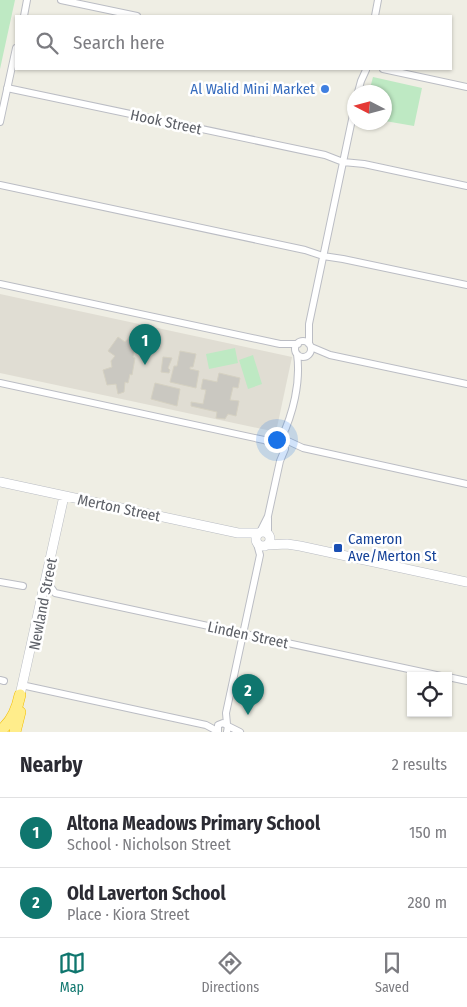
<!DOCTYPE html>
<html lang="en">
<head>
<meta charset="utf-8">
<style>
  body { margin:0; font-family:"Fira Sans Condensed",sans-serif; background:#f2f2f3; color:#2b2b33 }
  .controls { position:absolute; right:15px; bottom:15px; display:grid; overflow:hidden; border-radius:0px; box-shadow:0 1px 4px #0004 }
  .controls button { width:45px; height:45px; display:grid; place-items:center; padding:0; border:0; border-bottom:1px solid #e1e1e2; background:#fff; color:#2b2b33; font:25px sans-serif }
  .compass { position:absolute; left:347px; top:85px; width:45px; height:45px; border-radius:50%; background:#fff; box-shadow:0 1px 4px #0004; rotate:276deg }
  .you { position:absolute; left:276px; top:439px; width:18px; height:18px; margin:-12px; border:4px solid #fff; border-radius:50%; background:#1a73e8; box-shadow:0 0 0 8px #1a73e833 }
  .badge { display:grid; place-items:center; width:32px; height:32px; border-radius:50%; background:#0f766e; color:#fff; font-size:16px; font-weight:700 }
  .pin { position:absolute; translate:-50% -41px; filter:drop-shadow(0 1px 2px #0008) }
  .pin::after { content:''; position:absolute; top:26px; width:18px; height:15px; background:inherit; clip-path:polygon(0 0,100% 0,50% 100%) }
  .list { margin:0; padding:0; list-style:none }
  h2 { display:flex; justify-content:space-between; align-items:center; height:65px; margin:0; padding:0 20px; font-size:21px }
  h2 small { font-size:16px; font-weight:400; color:#7c7c81 }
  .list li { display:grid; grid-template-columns:32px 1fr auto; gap:15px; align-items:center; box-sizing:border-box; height:70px; padding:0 20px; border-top:1px solid #e1e1e2 }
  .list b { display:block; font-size:19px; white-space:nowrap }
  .list p { margin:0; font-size:16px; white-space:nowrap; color:#7c7c81 }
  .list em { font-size:16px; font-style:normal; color:#7c7c81 }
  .icon { flex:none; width:28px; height:28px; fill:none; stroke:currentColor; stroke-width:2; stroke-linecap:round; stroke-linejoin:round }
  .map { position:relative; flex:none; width:467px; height:732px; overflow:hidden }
  .search { position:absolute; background:#fff; box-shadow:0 1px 4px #0004; left:15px; right:15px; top:15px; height:55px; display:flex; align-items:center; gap:12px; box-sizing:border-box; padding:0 18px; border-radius:0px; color:#7c7c81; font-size:19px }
  .sheet { height:205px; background:#fff }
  nav { display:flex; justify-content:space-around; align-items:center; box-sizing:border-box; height:70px; border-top:1px solid #e1e1e2; background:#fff; font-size:14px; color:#7c7c81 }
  nav a { display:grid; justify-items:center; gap:2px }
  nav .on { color:#0f766e }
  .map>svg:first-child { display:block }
  .education { fill:#e0ddd3 }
  .green { fill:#bee9c3 }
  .building { fill:#cac8c1; stroke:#d5d1c2 }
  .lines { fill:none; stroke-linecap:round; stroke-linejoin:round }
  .street-casing { stroke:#bbbdc4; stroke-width:8 }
  .secondary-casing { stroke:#b9bcc3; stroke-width:10 }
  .highway-casing { stroke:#f3bf00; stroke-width:12 }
  .street { stroke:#fff; stroke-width:6 }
  .secondary { stroke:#fff; stroke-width:9 }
  .highway { stroke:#ffed8b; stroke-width:11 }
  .shop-dot { fill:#3f7fe0; stroke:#fff; stroke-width:2 }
  .transit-dot { fill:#1a4fb4; stroke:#fff; stroke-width:2 }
  .labels { text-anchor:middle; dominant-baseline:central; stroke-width:5; stroke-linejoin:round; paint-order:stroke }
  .shop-label { font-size:15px; fill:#366cbe; stroke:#fff; text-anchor:end }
  .street-label { font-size:15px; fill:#5c5f66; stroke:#fff }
  .transit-label { font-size:15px; fill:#164399; stroke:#fff; text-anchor:start }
</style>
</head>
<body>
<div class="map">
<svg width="467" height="732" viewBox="0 0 467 732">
  <rect width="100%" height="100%" fill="#efeee4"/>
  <path class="education" d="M 0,294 L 292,357 L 276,432 L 0,373 Z"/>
  <path class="green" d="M 0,0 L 15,0 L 0,69 Z
    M 373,77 L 422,88 L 414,126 L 385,121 L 384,92 L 369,92 Z
    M 235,348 L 238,363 L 209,369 L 206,354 Z
    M 253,355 L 262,384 L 248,389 L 239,360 Z"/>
  <path class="building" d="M 131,335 L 135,338 L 132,347 L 135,348 L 133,357 L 135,358 L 132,375 L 130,374 L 128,383 L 125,382 L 124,392 L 118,394 L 116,384 L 107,385 L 103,370 L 112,367 L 111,361 L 115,356 L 108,351 L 118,337 L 125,342 Z
    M 180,351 L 196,354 L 193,367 L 190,367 L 190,369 L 199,371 L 196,388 L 170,382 L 174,366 L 177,366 Z
    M 163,357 L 172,358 L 168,368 L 170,370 L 169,373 L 161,372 Z
    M 219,373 L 240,378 L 238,388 L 233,387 L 230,400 L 239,401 L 236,416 L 228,414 L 225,419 L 216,418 L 217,412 L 191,406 L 191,402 L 203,404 L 206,390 L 201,389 L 203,379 L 217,382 Z
    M 155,383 L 180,389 L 177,406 L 151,399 Z"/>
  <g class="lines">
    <defs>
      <path id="street" d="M 61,0 L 137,16
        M 24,16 L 27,0
        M 375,16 L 378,0
        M 383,69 L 467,87
        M 7,88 L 325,155 L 343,162 L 364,164 L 467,186
        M 358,92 L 361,81 L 366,70
        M 0,122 L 16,48
        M 0,185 L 305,250 L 323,256 L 343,259 L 467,285
        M 0,284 L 280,344 L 298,344
        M295 349a8 8 0 1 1 16 0a8 8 0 1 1-16 0Z
        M 309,344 L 309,324 L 354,110
        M 311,347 L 330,355 L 467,384
        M 0,383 L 264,440 L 279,446
        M 281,439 C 293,414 301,382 297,354
        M 288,441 L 303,448 L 467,484
        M 268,518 L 268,534
        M 260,532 L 268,516 L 280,461 L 285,449
        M 0,582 L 23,586
        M 48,583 L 55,593 L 441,676
        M 448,677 L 467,681
        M 0,680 L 4,681
        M 26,686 L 206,725 L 217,731
        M 227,724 L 226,713 L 260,555 L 257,544
        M 228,726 L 240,732
        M 218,732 L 218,725 L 223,723 L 228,726 L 227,732"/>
      <path id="secondary" d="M 0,482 L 238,533 L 258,533
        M256 539a7 7 0 1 1 14 0a7 7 0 1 1-14 0Z
        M 267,545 L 287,544 L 300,546 L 467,582
        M 20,695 L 64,496"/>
      <path id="highway" d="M 0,731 C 12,722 17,710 20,695
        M 15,732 L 20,712"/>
    </defs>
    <use href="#street" class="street-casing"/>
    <use href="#secondary" class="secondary-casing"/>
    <use href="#highway" class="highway-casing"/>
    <use href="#street" class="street"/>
    <use href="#secondary" class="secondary"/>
    <use href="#highway" class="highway"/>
  </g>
  <circle class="shop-dot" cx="325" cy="89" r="5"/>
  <rect class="transit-dot" x="333" y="543" width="10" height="10" rx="2.5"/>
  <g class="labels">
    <g class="shop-label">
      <text x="315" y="89">Al Walid Mini Market</text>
    </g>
    <g class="street-label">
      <text transform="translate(166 122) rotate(12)">Hook Street</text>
      <text transform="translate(119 508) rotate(12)">Merton Street</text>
      <text transform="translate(43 604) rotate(-79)">Newland Street</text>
      <text transform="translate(248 635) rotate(12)">Linden Street</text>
    </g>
    <g class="transit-label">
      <text x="348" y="539">Cameron<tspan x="348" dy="17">Ave/Merton St</tspan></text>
    </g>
  </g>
</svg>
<div class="controls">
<button><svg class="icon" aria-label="locate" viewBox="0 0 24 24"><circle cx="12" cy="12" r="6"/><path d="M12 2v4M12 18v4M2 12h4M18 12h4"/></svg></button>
</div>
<svg class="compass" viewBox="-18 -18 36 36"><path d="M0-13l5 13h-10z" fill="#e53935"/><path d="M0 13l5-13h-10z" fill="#7c7c81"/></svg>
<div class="you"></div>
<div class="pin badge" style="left:145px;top:365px">1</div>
<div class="pin badge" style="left:248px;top:715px">2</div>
<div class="search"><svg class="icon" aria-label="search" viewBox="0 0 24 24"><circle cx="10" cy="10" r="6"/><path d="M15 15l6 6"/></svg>Search here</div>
</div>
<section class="sheet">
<h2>Nearby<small>2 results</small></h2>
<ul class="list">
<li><span class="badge">1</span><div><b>Altona Meadows Primary School</b><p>School · Nicholson Street</p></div><em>150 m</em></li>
<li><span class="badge">2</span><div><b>Old Laverton School</b><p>Place · Kiora Street</p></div><em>280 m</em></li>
</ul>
</section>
<nav>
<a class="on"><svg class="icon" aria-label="map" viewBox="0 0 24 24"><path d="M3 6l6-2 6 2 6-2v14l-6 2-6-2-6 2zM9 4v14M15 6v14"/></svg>Map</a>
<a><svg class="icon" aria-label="directions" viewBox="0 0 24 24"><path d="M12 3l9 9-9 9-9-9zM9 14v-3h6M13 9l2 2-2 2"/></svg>Directions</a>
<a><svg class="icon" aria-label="saved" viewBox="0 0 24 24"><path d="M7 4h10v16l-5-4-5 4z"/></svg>Saved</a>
</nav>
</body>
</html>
